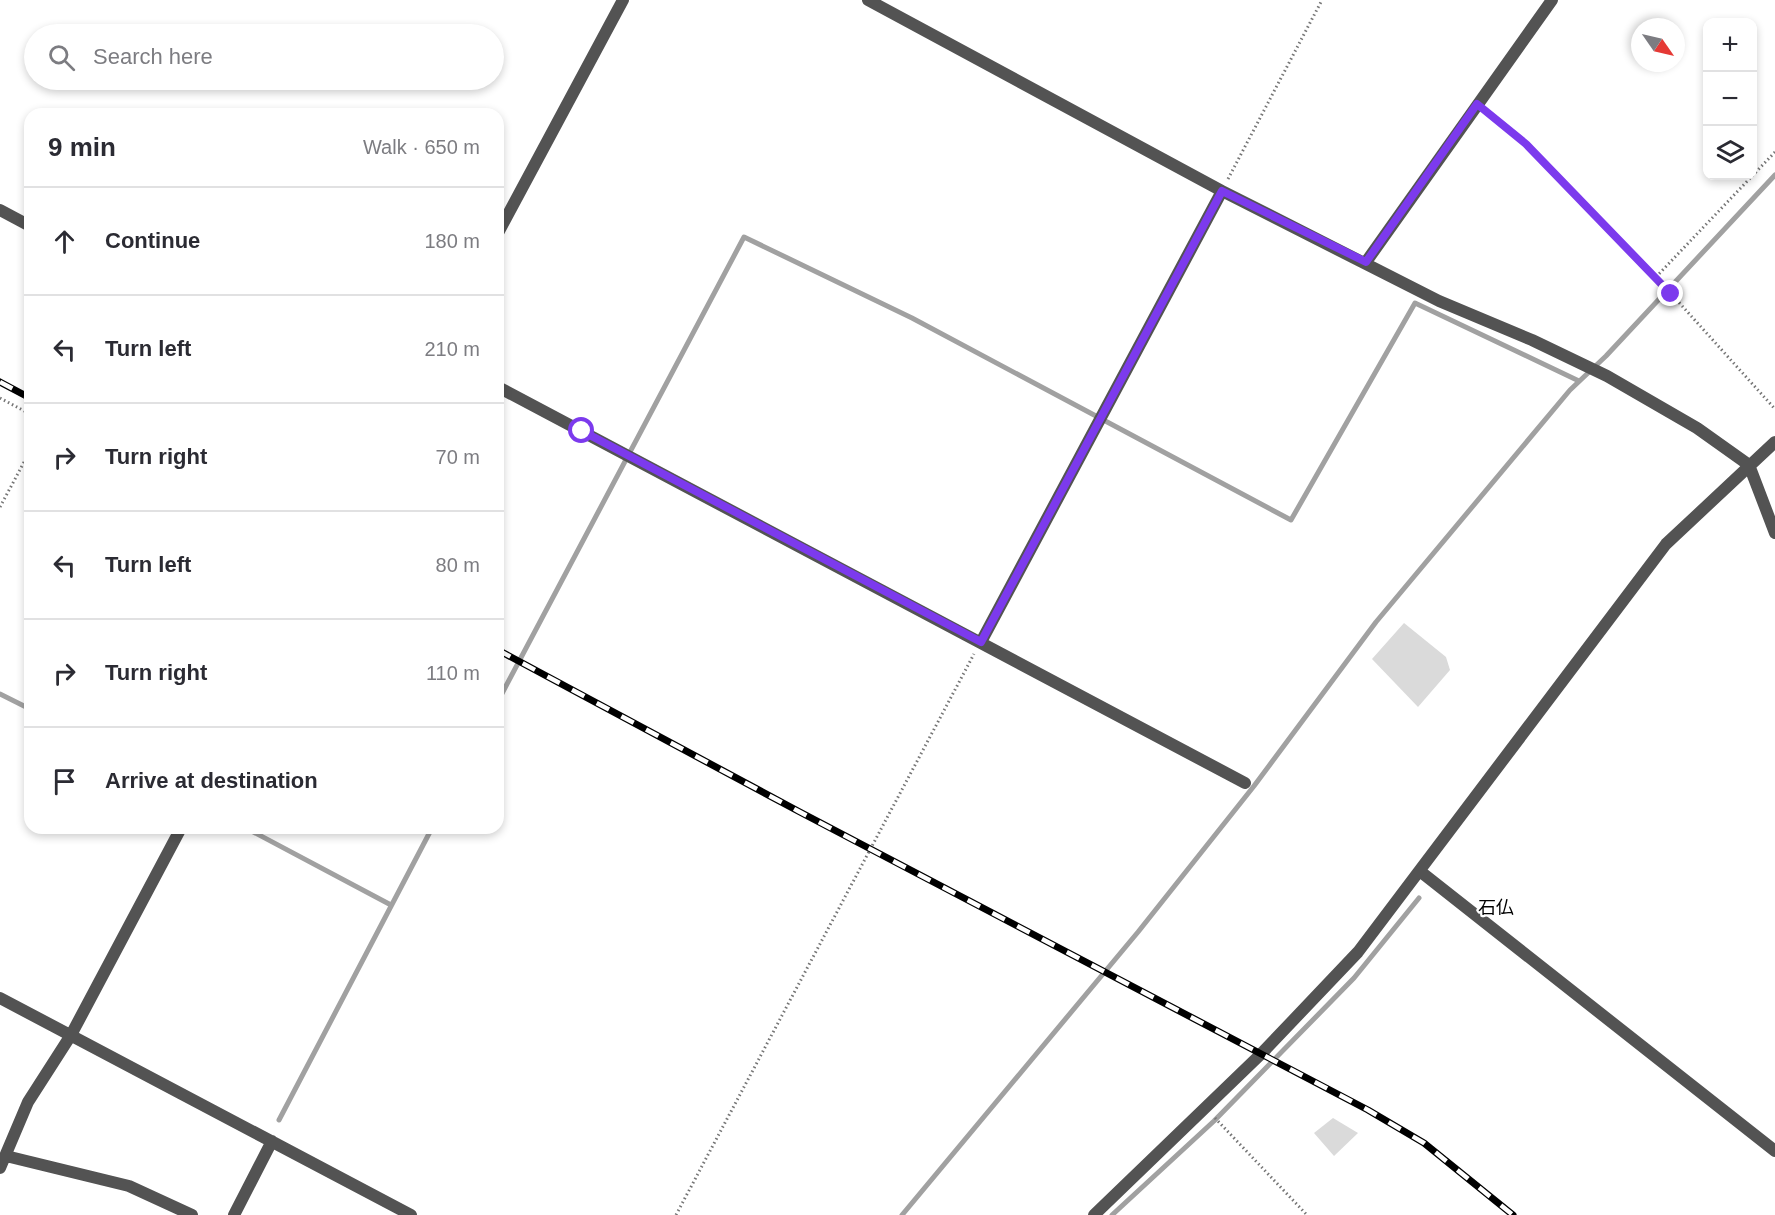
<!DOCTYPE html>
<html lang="en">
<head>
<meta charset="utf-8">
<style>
  body { margin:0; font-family:Helvetica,"Noto Sans JP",sans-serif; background:#f2f2f3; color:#2b2b33 }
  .controls { position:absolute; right:18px; top:18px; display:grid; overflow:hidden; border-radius:12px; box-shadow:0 3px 9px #0003 }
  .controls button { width:54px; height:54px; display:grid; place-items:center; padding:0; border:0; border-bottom:2px solid #e1e1e2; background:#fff; color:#2b2b33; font:30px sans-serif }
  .compass { position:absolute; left:1631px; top:18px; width:54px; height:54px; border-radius:50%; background:#fff; box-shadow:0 3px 9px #0003; rotate:124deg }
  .stop { position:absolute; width:18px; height:18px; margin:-14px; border:4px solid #7c3aed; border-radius:50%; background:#fff }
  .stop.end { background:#7c3aed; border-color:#fff; box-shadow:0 2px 6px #0008 }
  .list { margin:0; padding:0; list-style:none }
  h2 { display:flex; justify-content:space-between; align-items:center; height:78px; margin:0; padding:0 24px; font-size:26px }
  h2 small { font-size:20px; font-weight:400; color:#7c7c81 }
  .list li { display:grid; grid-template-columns:39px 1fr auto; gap:18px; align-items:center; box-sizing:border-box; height:108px; padding:0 24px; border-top:2px solid #e1e1e2 }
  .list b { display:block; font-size:22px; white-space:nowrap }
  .list em { font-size:20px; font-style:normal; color:#7c7c81 }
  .icon { flex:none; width:33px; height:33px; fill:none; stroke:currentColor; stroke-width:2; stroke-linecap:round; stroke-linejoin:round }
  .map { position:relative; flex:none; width:1775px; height:1215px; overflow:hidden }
  .search { position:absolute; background:#fff; box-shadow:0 3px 9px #0003; left:24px; top:24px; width:480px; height:66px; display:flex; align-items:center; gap:15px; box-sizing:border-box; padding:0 21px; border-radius:33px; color:#7c7c81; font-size:22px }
  .panel { position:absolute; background:#fff; box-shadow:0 3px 9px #0003; left:24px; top:108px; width:480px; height:726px; border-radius:18px }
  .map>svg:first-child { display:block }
  .green { fill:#dadada }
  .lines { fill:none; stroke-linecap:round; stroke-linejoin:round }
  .stream { stroke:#a1a1a1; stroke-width:5 }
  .path { stroke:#757575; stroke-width:3; stroke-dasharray:1.5 3; stroke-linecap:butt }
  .street { stroke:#535353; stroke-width:12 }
  .rail-casing { stroke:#000; stroke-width:7 }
  .rail { stroke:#fff; stroke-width:4.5; stroke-dasharray:14; stroke-linecap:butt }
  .route { stroke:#7c3aed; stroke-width:8 }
  .labels { text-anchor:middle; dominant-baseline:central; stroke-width:4.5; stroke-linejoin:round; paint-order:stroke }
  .neighbourhood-label { font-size:18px; fill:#000; stroke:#fff }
</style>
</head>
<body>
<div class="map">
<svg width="1775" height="1215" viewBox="0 0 1775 1215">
  <rect width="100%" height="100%" fill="#fff"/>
  <path class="green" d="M 1404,623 L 1446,657 L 1450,670 L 1418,707 L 1372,659 Z
    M 1333,1118 L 1358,1133 L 1334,1156 L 1314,1133 Z"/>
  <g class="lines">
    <path class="stream" d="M 0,694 L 30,709
      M 498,701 L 744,237 L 912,318 L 1291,520 L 1415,303 L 1579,381
      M 246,828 L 391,905
      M 279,1120 L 432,828
      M 902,1215 L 1138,932 L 1254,786 L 1376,622 L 1570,390 L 1606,356 L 1775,175
      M 1112,1215 L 1214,1121 L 1354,978 L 1419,898"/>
    <path class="path" d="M 1488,113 L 1526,144 L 1656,277
      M 1775,152 L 1656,277 L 1775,409
      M 1228,179 L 1322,0
      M 0,398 L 30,414
      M 0,507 L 30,451
      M 1215,1118 L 1307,1215
      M 676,1215 L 974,654"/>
    <path class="street" d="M 868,0 L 1222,191 L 1439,301 L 1532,340 L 1607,376 L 1697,428 L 1749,465 L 1775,533
      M 0,210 L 30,226
      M 498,233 L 623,0
      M 1366,262 L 1552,0
      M 498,387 L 1245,783
      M 981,642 L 1222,191
      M 1421,872 L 1775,1151
      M 0,998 L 411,1215
      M 6,1156 L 129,1186 L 192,1215
      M 0,1168 L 28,1102 L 71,1035 L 181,828
      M 234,1215 L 272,1141
      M 1094,1215 L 1262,1053 L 1358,952 L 1666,544 L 1775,442"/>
    <defs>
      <path id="rail" d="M 0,382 L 30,398
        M 498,650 L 798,811 L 1368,1110 L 1424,1143 L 1513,1215"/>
    </defs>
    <use href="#rail" class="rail-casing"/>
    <use href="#rail" class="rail"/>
  </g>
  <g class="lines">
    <path class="route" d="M 582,431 L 981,642 L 1222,191 L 1366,262 L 1477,104 L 1526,144 L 1671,294"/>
  </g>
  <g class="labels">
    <g class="neighbourhood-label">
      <text x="1496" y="908">石仏</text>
    </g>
  </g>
</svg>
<div class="controls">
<button>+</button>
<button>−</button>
<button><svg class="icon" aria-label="layers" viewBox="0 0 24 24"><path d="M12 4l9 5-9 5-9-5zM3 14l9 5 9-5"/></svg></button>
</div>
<svg class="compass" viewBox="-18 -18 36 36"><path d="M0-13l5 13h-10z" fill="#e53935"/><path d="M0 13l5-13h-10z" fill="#7c7c81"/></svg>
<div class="stop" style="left:582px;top:431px"></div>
<div class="stop end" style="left:1671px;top:294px"></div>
<div class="search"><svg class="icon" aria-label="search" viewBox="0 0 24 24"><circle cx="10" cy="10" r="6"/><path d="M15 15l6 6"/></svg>Search here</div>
<section class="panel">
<h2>9 min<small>Walk · 650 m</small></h2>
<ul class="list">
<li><svg class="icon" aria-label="ahead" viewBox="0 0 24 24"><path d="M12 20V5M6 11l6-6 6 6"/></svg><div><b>Continue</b></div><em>180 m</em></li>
<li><svg class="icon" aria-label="left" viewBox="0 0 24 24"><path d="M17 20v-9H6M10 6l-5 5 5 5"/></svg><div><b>Turn left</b></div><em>210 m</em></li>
<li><svg class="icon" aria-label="right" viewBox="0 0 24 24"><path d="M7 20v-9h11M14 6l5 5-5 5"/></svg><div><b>Turn right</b></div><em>70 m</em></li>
<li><svg class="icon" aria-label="left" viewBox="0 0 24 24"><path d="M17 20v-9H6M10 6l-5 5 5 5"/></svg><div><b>Turn left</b></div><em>80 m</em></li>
<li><svg class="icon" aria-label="right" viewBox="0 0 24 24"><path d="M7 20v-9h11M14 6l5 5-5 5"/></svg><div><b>Turn right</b></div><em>110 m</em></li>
<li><svg class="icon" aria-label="arrive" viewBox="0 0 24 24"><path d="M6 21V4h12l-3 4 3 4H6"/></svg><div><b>Arrive at destination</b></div></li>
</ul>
</section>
</div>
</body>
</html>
